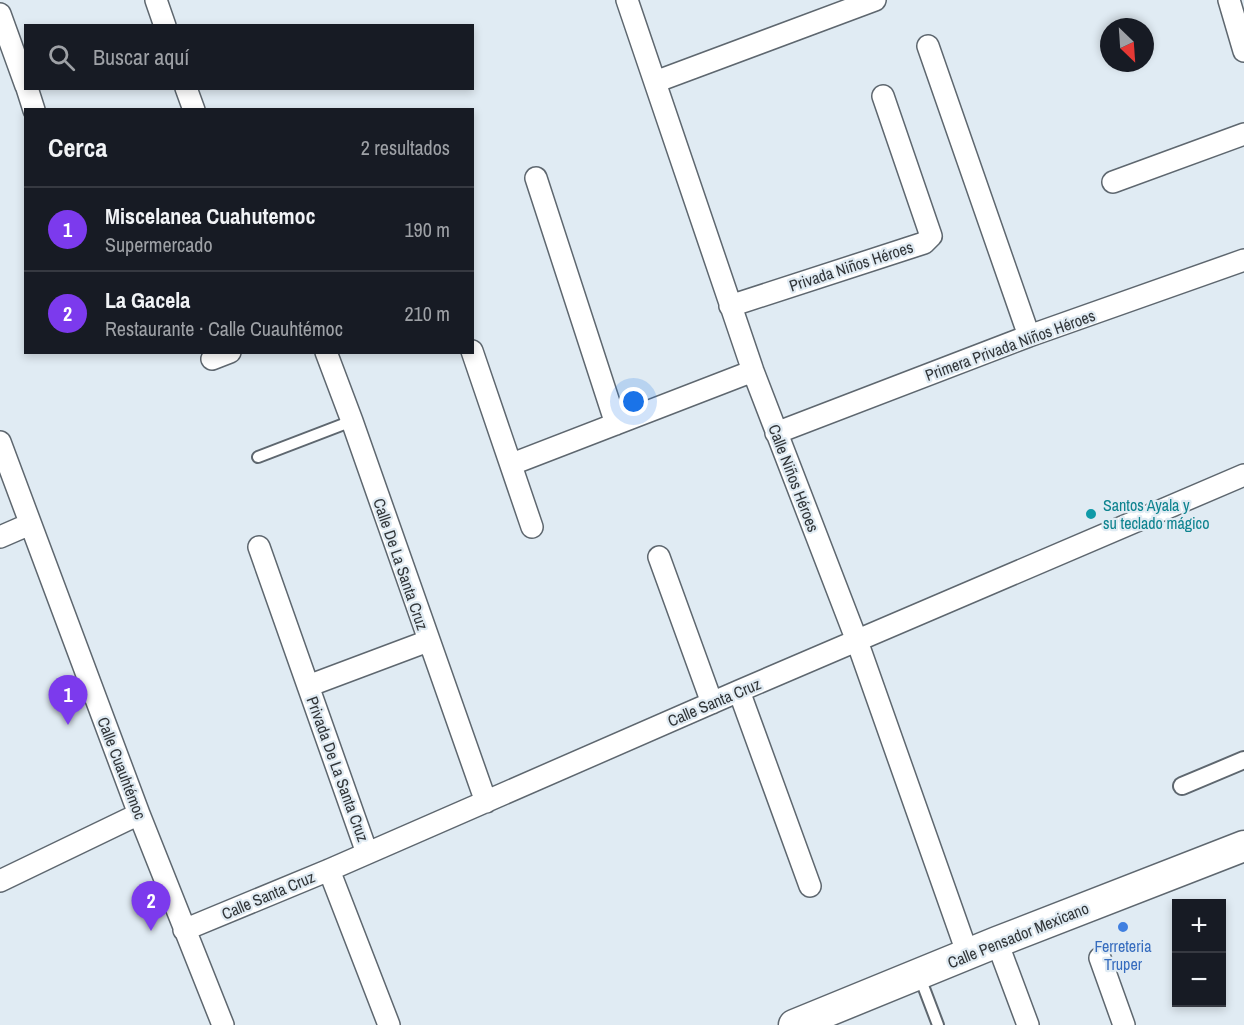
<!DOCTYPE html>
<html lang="es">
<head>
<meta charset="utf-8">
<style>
  body { margin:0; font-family:"Archivo Narrow",sans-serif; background:#242831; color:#f1f3f6 }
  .controls { position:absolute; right:18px; bottom:18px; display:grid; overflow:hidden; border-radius:0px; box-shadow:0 3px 9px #0003 }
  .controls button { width:54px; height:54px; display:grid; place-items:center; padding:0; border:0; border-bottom:2px solid #363941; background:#171b24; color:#f1f3f6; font:30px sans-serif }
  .compass { position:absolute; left:1100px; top:18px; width:54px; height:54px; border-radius:50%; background:#171b24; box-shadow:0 3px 9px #0003; rotate:155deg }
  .you { position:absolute; left:634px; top:402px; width:21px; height:21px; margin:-15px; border:4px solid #fff; border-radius:50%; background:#1a73e8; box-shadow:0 0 0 9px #1a73e833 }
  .badge { display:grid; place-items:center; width:39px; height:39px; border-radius:50%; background:#7c3aed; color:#fff; font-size:20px; font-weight:700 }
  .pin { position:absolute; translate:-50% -50px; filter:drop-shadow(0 2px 3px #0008) }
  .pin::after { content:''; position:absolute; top:32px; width:21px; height:18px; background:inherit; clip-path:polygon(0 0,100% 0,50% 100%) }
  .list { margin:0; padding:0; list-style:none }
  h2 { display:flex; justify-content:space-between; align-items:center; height:78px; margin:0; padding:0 24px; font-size:26px }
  h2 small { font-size:20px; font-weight:400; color:#9ea1a6 }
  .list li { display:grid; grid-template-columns:39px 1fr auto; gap:18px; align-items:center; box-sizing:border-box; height:84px; padding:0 24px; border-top:2px solid #363941 }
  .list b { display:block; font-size:22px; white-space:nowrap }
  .list p { margin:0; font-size:20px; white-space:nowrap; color:#9ea1a6 }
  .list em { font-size:20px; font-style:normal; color:#9ea1a6 }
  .icon { flex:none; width:33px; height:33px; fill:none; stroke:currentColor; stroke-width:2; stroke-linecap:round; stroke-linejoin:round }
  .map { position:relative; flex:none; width:1244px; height:1025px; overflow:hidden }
  .search { position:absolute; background:#171b24; box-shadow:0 3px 9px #0003; left:24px; top:24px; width:450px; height:66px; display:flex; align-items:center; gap:15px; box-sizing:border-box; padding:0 21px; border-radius:0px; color:#9ea1a6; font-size:22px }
  .panel { position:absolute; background:#171b24; box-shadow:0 3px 9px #0003; left:24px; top:108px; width:450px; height:246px; border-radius:0px }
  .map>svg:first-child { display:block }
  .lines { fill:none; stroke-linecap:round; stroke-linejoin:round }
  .service-casing { stroke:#5e676f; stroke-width:14 }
  .pedestrian-casing { stroke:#5e676f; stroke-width:20 }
  .minor-casing { stroke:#5e676f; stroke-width:24 }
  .secondary-casing { stroke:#5e676f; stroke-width:33 }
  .service { stroke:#fff; stroke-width:10 }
  .pedestrian { stroke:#fff; stroke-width:16 }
  .minor { stroke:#fff; stroke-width:21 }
  .secondary { stroke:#fff; stroke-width:30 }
  .culture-dot { fill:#0f9aa8; stroke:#e0ebf3; stroke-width:2 }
  .shop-dot { fill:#3f7fe0; stroke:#e0ebf3; stroke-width:2 }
  .labels { text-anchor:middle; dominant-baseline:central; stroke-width:4.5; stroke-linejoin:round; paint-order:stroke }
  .street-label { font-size:16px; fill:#313538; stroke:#e0ebf3 }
  .culture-label { font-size:16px; fill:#0d838f; stroke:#e0ebf3; text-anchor:start }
  .shop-label { font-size:16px; fill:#366cbe; stroke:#e0ebf3 }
</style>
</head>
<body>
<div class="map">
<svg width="1244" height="1025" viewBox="0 0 1244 1025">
  <rect width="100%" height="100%" fill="#e0ebf3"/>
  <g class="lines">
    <defs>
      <path id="service" d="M 258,457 L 352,421
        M 919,975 L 938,1025"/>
      <path id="pedestrian" d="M 1182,786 L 1244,760"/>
      <path id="minor" d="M 156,0 L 165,26
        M 627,0 L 753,371 L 857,641 L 968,955
        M 1229,0 L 1244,51
        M 0,14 L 26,86
        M 928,46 L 1029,336
        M 655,82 L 875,0
        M 27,88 L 34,110
        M 186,88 L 194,110
        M 536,178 L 616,424
        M 1113,182 L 1244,134
        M 730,306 L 924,243 L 931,236 L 883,96
        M 472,351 L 532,527
        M 326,352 L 352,421 L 486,802
        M 212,359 L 230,352
        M 776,433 L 1029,336 L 1244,260
        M 0,442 L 139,814 L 223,1025
        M 512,464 L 753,371
        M 0,537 L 30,524
        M 259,547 L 367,853
        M 659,557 L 712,703
        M 308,686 L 428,641
        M 739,691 L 810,886
        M 329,870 L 389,1025
        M 0,881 L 139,814
        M 184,930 L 329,870 L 739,691 L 1244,475
        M 997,942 L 1028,1025
        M 1100,958 L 1124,1025"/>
      <path id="secondary" d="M 794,1025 L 997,942 L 1244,846"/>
    </defs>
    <use href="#service" class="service-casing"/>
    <use href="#pedestrian" class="pedestrian-casing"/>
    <use href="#minor" class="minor-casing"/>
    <use href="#secondary" class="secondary-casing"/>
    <use href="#service" class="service"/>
    <use href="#pedestrian" class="pedestrian"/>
    <use href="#minor" class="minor"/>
    <use href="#secondary" class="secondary"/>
  </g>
  <circle class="culture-dot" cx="1091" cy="514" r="6"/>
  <circle class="shop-dot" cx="1123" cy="927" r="6"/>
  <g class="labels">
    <g class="street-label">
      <text transform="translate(851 266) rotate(-18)">Privada Niños Héroes</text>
      <text transform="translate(1010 345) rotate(-20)">Primera Privada Niños Héroes</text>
      <text transform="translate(794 478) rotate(69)">Calle Niños Héroes</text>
      <text transform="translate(401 564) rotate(71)">Calle De La Santa Cruz</text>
      <text transform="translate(714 702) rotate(-23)">Calle Santa Cruz</text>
      <text transform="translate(122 768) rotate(69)">Calle Cuauhtémoc</text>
      <text transform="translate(338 769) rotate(70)">Privada De La Santa Cruz</text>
      <text transform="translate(268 895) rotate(-23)">Calle Santa Cruz</text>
      <text transform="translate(1018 935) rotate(-22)">Calle Pensador Mexicano</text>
    </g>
    <g class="culture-label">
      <text x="1103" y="505">Santos Ayala y<tspan x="1103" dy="18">su teclado mágico</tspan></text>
    </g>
    <g class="shop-label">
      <text x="1123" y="946">Ferreteria<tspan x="1123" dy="18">Truper</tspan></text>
    </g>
  </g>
</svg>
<div class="controls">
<button>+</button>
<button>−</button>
</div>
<svg class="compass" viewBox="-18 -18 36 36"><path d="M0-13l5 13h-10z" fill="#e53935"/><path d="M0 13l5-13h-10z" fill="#9ea1a6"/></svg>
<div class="you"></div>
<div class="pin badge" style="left:68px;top:725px">1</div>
<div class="pin badge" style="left:151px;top:931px">2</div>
<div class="search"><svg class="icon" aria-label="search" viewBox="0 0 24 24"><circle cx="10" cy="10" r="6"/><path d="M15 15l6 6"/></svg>Buscar aquí</div>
<section class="panel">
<h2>Cerca<small>2 resultados</small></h2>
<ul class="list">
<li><span class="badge">1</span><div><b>Miscelanea Cuahutemoc</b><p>Supermercado</p></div><em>190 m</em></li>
<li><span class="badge">2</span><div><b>La Gacela</b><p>Restaurante · Calle Cuauhtémoc</p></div><em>210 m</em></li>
</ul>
</section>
</div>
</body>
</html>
